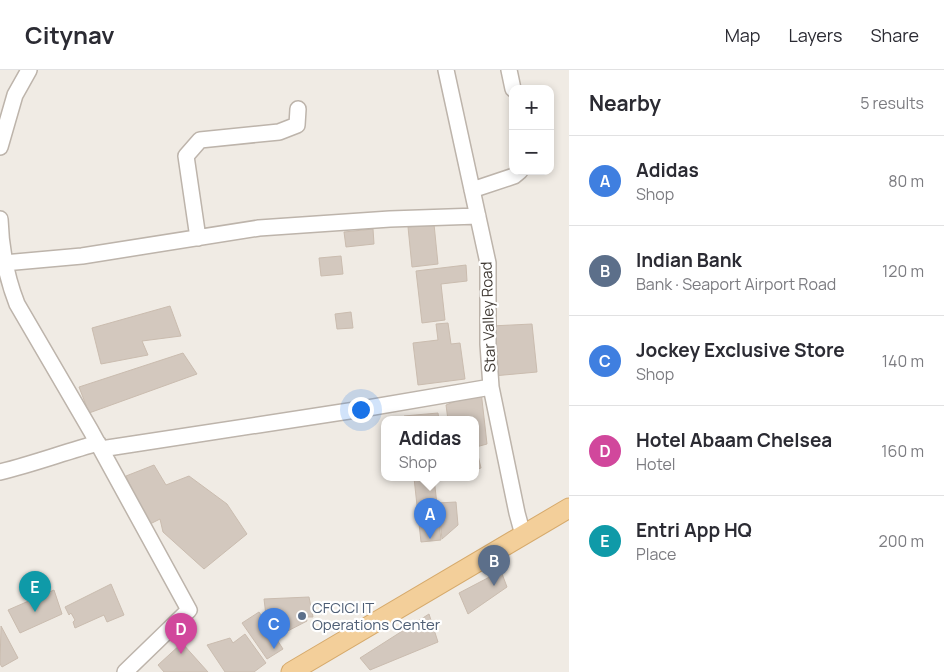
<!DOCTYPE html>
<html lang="en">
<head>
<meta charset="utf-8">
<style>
  body { margin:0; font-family:Manrope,sans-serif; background:#f7f7f7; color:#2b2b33 }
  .controls { position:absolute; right:15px; top:15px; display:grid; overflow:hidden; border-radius:10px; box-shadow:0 2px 8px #0003 }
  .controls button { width:45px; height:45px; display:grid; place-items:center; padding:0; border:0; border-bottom:1px solid #e1e1e2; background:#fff; color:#2b2b33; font:25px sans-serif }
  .you { position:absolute; left:360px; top:339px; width:18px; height:18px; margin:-12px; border:4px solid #fff; border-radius:50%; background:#1a73e8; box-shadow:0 0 0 8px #1a73e833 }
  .badge { display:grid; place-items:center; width:32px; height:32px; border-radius:50%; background:#ea580c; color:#fff; font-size:16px; font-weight:700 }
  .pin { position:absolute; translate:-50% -41px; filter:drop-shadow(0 1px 2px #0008) }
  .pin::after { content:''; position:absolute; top:26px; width:18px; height:15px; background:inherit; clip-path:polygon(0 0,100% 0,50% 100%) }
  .popup { position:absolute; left:381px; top:346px; width:98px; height:65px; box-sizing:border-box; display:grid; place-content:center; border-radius:10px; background:#fff; filter:drop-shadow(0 1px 4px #0005); font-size:16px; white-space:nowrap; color:#7c7c81 }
  .popup b { font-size:19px; color:#2b2b33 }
  .popup::after { content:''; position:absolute; left:50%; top:100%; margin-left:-10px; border:10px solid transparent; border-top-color:#fff }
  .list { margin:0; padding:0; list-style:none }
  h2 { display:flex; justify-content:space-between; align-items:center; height:65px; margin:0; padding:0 20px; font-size:21px }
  h2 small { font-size:16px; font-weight:400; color:#7c7c81 }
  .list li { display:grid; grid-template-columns:32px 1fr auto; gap:15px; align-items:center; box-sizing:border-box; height:90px; padding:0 20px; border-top:1px solid #e1e1e2 }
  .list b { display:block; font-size:19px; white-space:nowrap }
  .list p { margin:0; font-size:16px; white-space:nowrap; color:#7c7c81 }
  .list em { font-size:16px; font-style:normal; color:#7c7c81 }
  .map { position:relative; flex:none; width:569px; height:602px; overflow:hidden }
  header { display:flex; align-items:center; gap:30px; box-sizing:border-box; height:70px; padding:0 25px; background:#fff; border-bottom:1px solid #e1e1e2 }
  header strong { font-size:24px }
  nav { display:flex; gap:28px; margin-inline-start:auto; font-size:18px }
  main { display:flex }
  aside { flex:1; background:#fff }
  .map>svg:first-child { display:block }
  .building { fill:#d3c8be; stroke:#cabcaf }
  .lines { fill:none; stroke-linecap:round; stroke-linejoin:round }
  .minor-casing { stroke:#bdb4ab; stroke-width:18 }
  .major-casing { stroke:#d6aa6c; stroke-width:21 }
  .minor { stroke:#fff; stroke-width:15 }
  .major { stroke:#f3cf9a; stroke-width:19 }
  .service-dot { fill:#5c6f8a; stroke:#fff; stroke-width:2 }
  .labels { text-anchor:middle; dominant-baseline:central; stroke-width:4.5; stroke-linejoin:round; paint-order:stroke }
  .street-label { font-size:15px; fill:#413b35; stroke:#fff }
  .service-label { font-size:15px; fill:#4e5e75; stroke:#fff; text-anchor:start }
</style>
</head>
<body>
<header>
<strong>Citynav</strong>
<nav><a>Map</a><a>Layers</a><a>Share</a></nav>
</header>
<main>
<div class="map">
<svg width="569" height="602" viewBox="0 0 569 602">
  <rect width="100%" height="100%" fill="#f0ebe4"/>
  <path class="building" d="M 434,154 L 438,194 L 412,197 L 408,157 Z
    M 373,159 L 374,174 L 346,177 L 344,162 Z
    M 341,186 L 343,204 L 321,206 L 319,188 Z
    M 466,195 L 467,211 L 441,214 L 445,250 L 422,253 L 416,201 Z
    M 170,236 L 181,266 L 142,271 L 148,285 L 101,294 L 92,258 Z
    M 351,242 L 353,258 L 337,259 L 335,244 Z
    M 448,253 L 451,274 L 460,273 L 465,309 L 418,315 L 413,273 L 438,270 L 436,254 Z
    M 532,254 L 537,302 L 493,306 L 491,256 Z
    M 183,283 L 197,304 L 89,343 L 79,317 Z
    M 481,321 L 487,374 L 476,377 L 481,398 L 475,400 L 475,350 L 448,350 L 446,335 Z
    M 438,343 L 439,350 L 405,350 L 404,346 Z
    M 154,395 L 166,415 L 189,406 L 227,434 L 247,464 L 204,499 L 163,462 L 160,449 L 148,455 L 126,406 Z
    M 414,408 L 434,408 L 441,470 L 421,472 Z
    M 456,432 L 458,455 L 442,469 L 438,433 Z
    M 501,501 L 507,517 L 468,544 L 459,523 Z
    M 111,514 L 124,545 L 107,552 L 104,545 L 75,558 L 73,552 L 75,550 L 71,543 L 69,545 L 65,537 Z
    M 54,520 L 62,544 L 20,563 L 8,540 Z
    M 309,527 L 313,547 L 306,547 L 307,551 L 278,566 L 273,554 L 267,554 L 264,529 Z
    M 259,542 L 283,579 L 267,589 L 242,553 Z
    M 429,544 L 438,572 L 370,600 L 360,588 Z
    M 1,556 L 18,588 L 2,597 L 0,594 Z
    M 245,564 L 266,593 L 254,602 L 225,602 L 207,575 L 230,568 L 233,573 Z
    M 182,573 L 208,602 L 164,602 L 158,595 Z"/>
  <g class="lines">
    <defs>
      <path id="minor" d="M 446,0 L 488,193 L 488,274 L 491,317 L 517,443 L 523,465
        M 509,0 L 513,19
        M 0,77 L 15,25 L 29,0
        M 472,120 L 514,106 L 520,101
        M 0,149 C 1,178 6,206 17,234 L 91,361 L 189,540 L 125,602
        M 198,168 L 186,86 L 200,70 L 279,62 L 297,55 L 298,39
        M 4,193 L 82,186 L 259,158 L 390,149 L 478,146
        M 101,379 L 362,339 L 491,317
        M 0,402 C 33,394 65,382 98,373"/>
      <path id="major" d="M 291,602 L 569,438"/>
    </defs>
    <use href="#minor" class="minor-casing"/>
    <use href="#major" class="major-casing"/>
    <use href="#minor" class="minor"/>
    <use href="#major" class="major"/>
  </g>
  <circle class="service-dot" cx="302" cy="546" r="5"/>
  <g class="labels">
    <g class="street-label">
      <text transform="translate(488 247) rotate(-92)">Star Valley Road</text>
    </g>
    <g class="service-label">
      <text x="312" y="537">CFCICI IT<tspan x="312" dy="17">Operations Center</tspan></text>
    </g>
  </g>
</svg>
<div class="controls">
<button>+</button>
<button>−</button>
</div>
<div class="you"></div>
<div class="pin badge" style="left:430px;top:469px;background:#3f7fe0">A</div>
<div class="popup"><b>Adidas</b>Shop</div>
<div class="pin badge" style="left:494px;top:516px;background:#5c6f8a">B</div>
<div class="pin badge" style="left:274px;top:579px;background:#3f7fe0">C</div>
<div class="pin badge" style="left:181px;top:584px;background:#d1479c">D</div>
<div class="pin badge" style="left:35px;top:542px;background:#0f9aa8">E</div>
</div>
<aside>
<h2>Nearby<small>5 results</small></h2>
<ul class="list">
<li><span class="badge" style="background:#3f7fe0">A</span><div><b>Adidas</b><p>Shop</p></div><em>80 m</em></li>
<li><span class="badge" style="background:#5c6f8a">B</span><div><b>Indian Bank</b><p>Bank · Seaport Airport Road</p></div><em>120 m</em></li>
<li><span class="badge" style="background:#3f7fe0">C</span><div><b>Jockey Exclusive Store</b><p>Shop</p></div><em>140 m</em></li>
<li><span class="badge" style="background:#d1479c">D</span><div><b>Hotel Abaam Chelsea</b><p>Hotel</p></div><em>160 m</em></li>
<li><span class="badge" style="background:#0f9aa8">E</span><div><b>Entri App HQ</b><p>Place</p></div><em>200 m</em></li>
</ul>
</aside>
</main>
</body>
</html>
